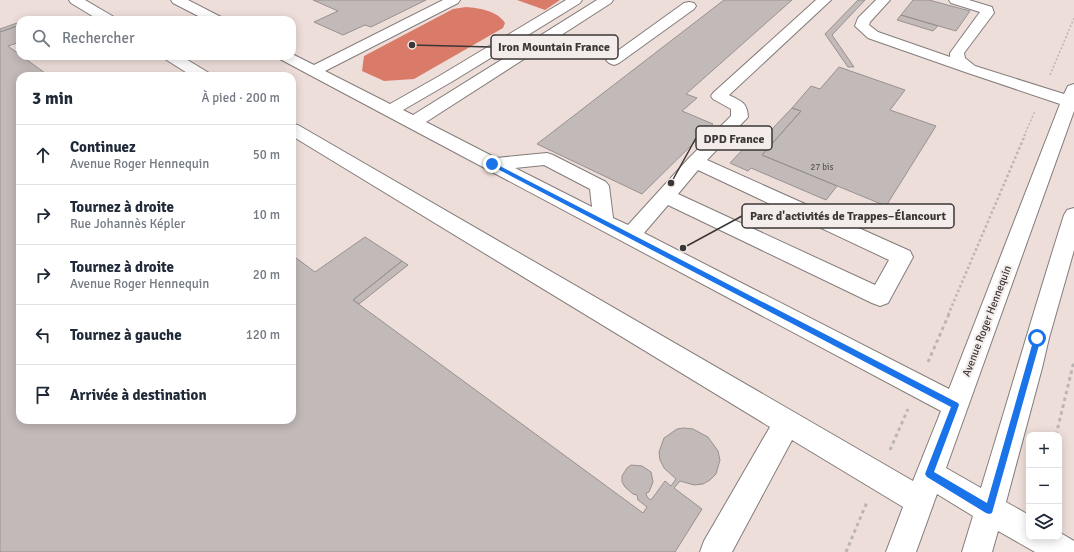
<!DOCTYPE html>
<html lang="fr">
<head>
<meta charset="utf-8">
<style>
  body { margin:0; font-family:Signika,sans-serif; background:#f6f6f7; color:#1f2937 }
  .controls { position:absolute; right:12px; bottom:12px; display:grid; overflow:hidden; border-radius:8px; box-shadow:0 2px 10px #0003 }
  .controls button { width:36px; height:36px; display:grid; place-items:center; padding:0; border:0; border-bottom:1px solid #e0e1e3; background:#fff; color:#1f2937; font:20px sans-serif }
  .stop { position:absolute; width:12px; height:12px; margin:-9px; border:3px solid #1a73e8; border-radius:50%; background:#fff }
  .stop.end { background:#1a73e8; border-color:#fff; box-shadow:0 1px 4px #0008 }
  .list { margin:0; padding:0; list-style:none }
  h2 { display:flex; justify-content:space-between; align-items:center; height:52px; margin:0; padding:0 16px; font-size:17px }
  h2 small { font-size:13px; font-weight:400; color:#747a83 }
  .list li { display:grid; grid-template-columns:26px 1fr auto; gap:12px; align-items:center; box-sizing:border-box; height:60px; padding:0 16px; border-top:1px solid #e0e1e3 }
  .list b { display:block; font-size:15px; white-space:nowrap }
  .list p { margin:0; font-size:13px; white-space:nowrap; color:#747a83 }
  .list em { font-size:13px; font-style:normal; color:#747a83 }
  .icon { flex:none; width:22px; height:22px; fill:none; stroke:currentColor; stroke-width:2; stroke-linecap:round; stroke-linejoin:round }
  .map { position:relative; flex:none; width:1074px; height:552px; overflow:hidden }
  .search { position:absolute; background:#fff; box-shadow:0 2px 10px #0003; left:16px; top:16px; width:280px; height:44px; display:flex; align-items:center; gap:10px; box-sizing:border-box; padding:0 14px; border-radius:12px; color:#747a83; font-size:15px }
  .panel { position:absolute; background:#fff; box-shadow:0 2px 10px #0003; left:16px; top:72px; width:280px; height:352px; border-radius:12px }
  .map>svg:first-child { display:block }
  .built { fill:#eededa; fill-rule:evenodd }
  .water { fill:#d97b68 }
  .building { fill:#c2bab8; stroke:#989190 }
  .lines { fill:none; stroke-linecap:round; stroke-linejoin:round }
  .minor-casing { stroke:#837c7a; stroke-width:2 }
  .path-far2 { stroke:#bbb5b3; stroke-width:1.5; stroke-dasharray:2 2; stroke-linecap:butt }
  .path-far1 { stroke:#bbb5b3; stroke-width:2.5; stroke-dasharray:2.5 2.5; stroke-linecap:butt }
  .path { stroke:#bbb5b3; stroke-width:3; stroke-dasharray:3.5 3.5; stroke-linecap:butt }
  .minor { fill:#fff; fill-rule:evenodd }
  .route { fill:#1a73e8 }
  .labels { text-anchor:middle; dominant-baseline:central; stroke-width:4; stroke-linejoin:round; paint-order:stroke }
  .number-label { font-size:9px; fill:#5c5856 }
  .street-label { font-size:11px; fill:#3a3736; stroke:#f4ecea }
  .leader { fill:none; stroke:#3a3736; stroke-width:1.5 }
  .callout-dot { fill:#3a3736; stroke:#f4ecea; stroke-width:1.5 }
  .callout { fill:#f4ecea; stroke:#3a3736; stroke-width:1.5 }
  .callout-label { font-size:12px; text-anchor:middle; font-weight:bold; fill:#3a3736 }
</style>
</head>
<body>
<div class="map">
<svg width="1074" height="552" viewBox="0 0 1074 552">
  <rect width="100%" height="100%" fill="#f4ecea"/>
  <path class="built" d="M 0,0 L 1074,0 L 1074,552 L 0,552 ZM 20,20 L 292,20 L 292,56 L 20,56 ZM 20,76 L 292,76 L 292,420 L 20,420 ZM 1029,435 L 1059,435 L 1059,537 L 1029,537 Z"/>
  <path class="water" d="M 517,0 L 560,0 L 545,10 Z
    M 466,7 C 479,8 498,11 505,23 L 503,28 L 414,79 L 384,81 L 362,71 L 364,56 L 453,9 Z"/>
  <path class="building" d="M 313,0 L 426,0 L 371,27 L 365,25 L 343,35 L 314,22 L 338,11 Z
    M 724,0 L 792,0 L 686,94 L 697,98 L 682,111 L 713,124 L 642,194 L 537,144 Z
    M 858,0 L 865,0 L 832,35 L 854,67 L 848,67 L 825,34 Z
    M 913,0 L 929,0 L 970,11 L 956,31 L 901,15 Z
    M 901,15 L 938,26 L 933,31 L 897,20 Z
    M 20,22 L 20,25 L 0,32 L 0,29 Z
    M 20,25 L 20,42 L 8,46 L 49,76 L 20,76 L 20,420 L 292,420 L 292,255 L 315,272 L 365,237 L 402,261 L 353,300 L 643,513 L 647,507 L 638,500 L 637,495 L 633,494 L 625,487 L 622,482 L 622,476 L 627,468 L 631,465 L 642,466 L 651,472 L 653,482 L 649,492 L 646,493 L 647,497 L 651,500 L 665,481 L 671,486 L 676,479 L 664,468 L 660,460 L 659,452 L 664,438 L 677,429 L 684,428 L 693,429 L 708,437 L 718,451 L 720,460 L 716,474 L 710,480 L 703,484 L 694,485 L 680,481 L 674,488 L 702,509 L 675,552 L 0,552 L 0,32 Z
    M 839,67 L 905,90 L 890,110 L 936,126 L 886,206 L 762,155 L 801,111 L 792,108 L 811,86 L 820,89 Z
    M 792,108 L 801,111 L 762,155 L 837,186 L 826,200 L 751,168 L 748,171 L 730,163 L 747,145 L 754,148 Z
    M 402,261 L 408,265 L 359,304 L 353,300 Z"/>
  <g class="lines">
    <defs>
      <path id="minor" d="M 69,0 L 85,0 L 114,17 L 116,20 L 99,20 L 71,3 Z
        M 171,0 L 188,0 L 221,17 L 223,20 L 206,20 L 173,3 Z
        M 443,0 L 460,0 L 458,3 L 325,71 L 390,104 L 441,75 L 566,0 L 582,0 L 580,3 L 453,81 L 403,110 L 413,115 L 597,0 L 613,0 L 611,3 L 426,122 L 496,158 L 547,153 L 553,155 L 606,182 L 609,186 L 613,218 L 628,225 L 689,158 L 731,116 L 731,109 L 713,99 L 711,96 L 713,93 L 816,0 L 831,0 L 729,95 C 742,102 747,102 748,117 L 707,160 L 910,251 L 913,257 L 888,303 L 880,306 L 872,303 L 668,205 L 644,233 L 949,389 L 1060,104 L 965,72 L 868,38 L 855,26 L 858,18 L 876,0 L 890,0 L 870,22 L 869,25 L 878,32 L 950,57 L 950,53 L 980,12 L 951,3 L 949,0 L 969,0 L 992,7 L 994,13 L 964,53 L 965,58 L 975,66 L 1064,94 L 1068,86 L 1074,84 L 1074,111 L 946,468 L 981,488 C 1009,397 1035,306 1064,215 L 1067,210 L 1074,208 L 1074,250 L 1049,338 L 1042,368 L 1006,502 L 1029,515 L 1029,537 L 1059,537 L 1059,532 L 1074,541 L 1074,552 L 1035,552 L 998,531 L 992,552 L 962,552 L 973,516 L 937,494 L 916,552 L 886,552 L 903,507 L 792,440 L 732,552 L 700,552 L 704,541 L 770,427 L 292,136 L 292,124 L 298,125 L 913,481 L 941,411 L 308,74 L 280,59 L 278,56 L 292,56 L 292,54 L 314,65 ZM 544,165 L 590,189 L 592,207 L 515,168 ZM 698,170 L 889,260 L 875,285 L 678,194 Z
        M 689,2 L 694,3 L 696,6 L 694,9 L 619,63 L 614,65 L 609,63 L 606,60 L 609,57 L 684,3 Z
        M 163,56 L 181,56 L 209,73 L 211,76 L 192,76 L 165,59 Z"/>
    </defs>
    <use href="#minor" class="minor-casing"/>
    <path class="path-far2" d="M 1050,75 L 1074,18
      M 1024,136 L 1035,111"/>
    <path class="path-far1" d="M 948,315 L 1025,135"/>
    <path class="path" d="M 928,362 L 949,314
      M 1056,435 L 1074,361
      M 890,450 L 908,409
      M 846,552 L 867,502"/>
    <use href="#minor" class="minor"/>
  </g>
  <path class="route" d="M 490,163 L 494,163 L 958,403 L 959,405 L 934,472 L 987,503 L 1034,338 L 1037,335 L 1040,336 L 1041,338 L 992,513 L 989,514 L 986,513 L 927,477 L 925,474 L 951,407 L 490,165 Z"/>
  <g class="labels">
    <g class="number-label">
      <text x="822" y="167">27 bis</text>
    </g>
    <g class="street-label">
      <text transform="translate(987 321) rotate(-69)">Avenue Roger Hennequin</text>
    </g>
  </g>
  <path class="leader" d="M412 45L491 47M671 183L696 138M683 248L742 216"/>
  <g class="callout-dot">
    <circle cx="412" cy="45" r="4"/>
    <circle cx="671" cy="183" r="4"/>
    <circle cx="683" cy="248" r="4"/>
  </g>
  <g class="callout">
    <rect x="491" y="35" width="127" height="24" rx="4"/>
    <rect x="696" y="126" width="76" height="24" rx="4"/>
    <rect x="742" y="204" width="212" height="24" rx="4"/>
  </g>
  <g class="callout-label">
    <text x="554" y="51">Iron Mountain France</text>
    <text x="734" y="143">DPD France</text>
    <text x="848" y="220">Parc d'activités de Trappes–Élancourt</text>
  </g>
</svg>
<div class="controls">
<button>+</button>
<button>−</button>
<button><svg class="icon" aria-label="layers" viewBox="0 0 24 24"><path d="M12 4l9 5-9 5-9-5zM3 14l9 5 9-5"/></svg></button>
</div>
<div class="stop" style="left:1037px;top:338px"></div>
<div class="stop end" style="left:492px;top:164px"></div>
<div class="search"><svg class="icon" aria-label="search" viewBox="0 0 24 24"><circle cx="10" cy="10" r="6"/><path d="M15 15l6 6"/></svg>Rechercher</div>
<section class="panel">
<h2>3 min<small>À pied · 200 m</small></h2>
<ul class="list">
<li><svg class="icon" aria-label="ahead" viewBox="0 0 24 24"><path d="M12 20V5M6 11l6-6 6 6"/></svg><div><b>Continuez</b><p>Avenue Roger Hennequin</p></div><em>50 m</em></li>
<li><svg class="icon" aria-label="right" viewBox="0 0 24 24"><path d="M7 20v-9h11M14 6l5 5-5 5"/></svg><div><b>Tournez à droite</b><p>Rue Johannès Képler</p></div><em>10 m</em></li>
<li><svg class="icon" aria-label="right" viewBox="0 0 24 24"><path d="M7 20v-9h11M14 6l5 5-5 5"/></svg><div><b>Tournez à droite</b><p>Avenue Roger Hennequin</p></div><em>20 m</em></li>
<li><svg class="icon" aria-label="left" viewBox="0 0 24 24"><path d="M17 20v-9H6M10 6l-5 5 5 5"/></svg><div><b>Tournez à gauche</b></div><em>120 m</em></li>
<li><svg class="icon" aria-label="arrive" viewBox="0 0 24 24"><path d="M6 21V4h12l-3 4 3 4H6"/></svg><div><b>Arrivée à destination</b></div></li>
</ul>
</section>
</div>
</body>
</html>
